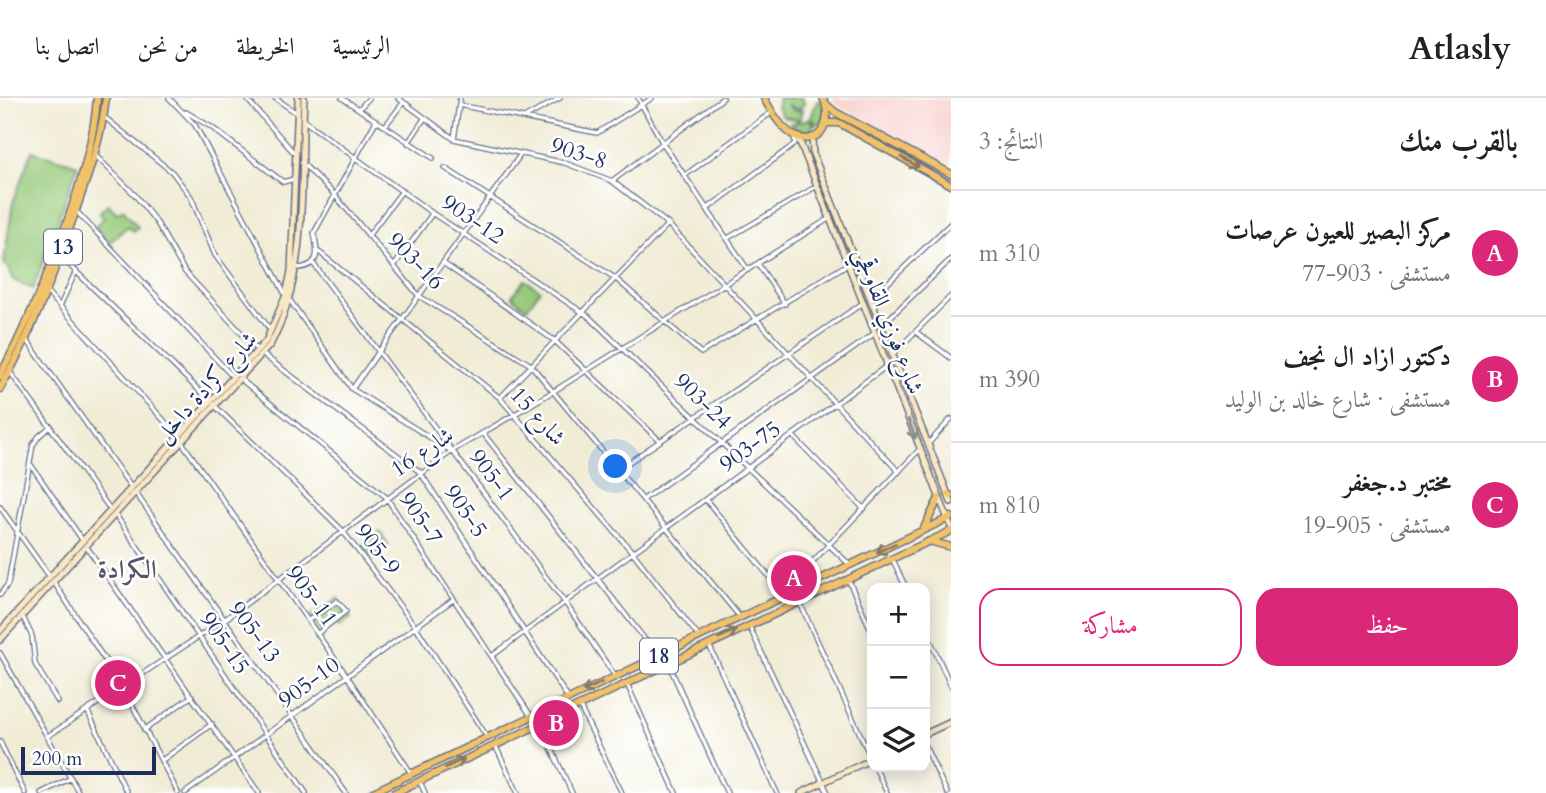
<!DOCTYPE html>
<html lang="ar">
<head>
<meta charset="utf-8">
<style>
  body { margin:0; font-family:Cardo,Amiri,serif; background:#f2f2f2; color:#222; direction:rtl }
  .controls { position:absolute; right:21px; bottom:21px; display:grid; overflow:hidden; border-radius:14px; box-shadow:0 4px 18px #0003 }
  .controls button { width:63px; height:63px; display:grid; place-items:center; padding:0; border:0; border-bottom:2px solid #e0e0e0; background:#fff; color:#222; font:35px sans-serif }
  .scale { position:absolute; left:21px; bottom:18px; width:135px; box-sizing:border-box; padding-left:7px; border:4px solid #1b2f5e; border-top:0; font-size:19px; line-height:24px; white-space:nowrap; color:#1b2f5e; -webkit-text-stroke:5px #fff; paint-order:stroke }
  .you { position:absolute; left:616px; top:369px; width:24px; height:24px; margin:-18px; border:5px solid #fff; border-radius:50%; background:#1a73e8; box-shadow:0 0 0 10px #1a73e833 }
  .badge { display:grid; place-items:center; width:46px; height:46px; border-radius:50%; background:#db2777; color:#fff; font-size:23px; font-weight:700 }
  .pin { position:absolute; translate:-50% -50%; border:4px solid #fff; box-shadow:0 2px 7px #0006 }
  .list { margin:0; padding:0; list-style:none }
  h2 { display:flex; justify-content:space-between; align-items:center; height:91px; margin:0; padding:0 28px; font-size:30px }
  h2 small { font-size:23px; font-weight:400; color:#767676 }
  .list li { display:grid; grid-template-columns:46px 1fr auto; gap:21px; align-items:center; box-sizing:border-box; height:126px; padding:0 28px; border-top:2px solid #e0e0e0 }
  .list b { display:block; font-size:26px; white-space:nowrap }
  .list p { margin:0; font-size:23px; white-space:nowrap; color:#767676 }
  .list em { font-size:23px; font-style:normal; color:#767676 }
  .actions { display:flex; gap:14px; padding:21px 28px }
  .actions a { flex:1; padding:16px 0; border:2px solid #db2777; border-radius:21px; text-align:center; font-size:24px; color:#db2777 }
  .actions .main { background:#db2777; color:#fff }
  .icon { flex:none; width:38px; height:38px; fill:none; stroke:currentColor; stroke-width:2; stroke-linecap:round; stroke-linejoin:round }
  .map { position:relative; flex:none; width:951px; height:695px; overflow:hidden; direction:ltr }
  header { display:flex; align-items:center; gap:42px; box-sizing:border-box; height:98px; padding:0 35px; background:#fff; border-bottom:2px solid #e0e0e0 }
  header strong { font-size:33px }
  nav { display:flex; gap:38px; margin-inline-start:auto; font-size:24px }
  main { display:flex }
  aside { flex:1; background:#fff }
  .map>svg:first-child { display:block }
  .built { fill:#f7d0cd }
  .green { fill:#98ca7a; stroke:#5a7c6c; stroke-width:2 }
  .lines { fill:none; stroke-linecap:round; stroke-linejoin:round }
  .street-casing { stroke:#667188; stroke-width:6 }
  .secondary-casing { stroke:#667188; stroke-width:8 }
  .primary-casing { stroke:#667188; stroke-width:9 }
  .street { stroke:#fff; stroke-width:3.5 }
  .secondary { stroke:#fae7c3; stroke-width:5 }
  .primary { stroke:#f2c26a; stroke-width:6 }
  .oneway { stroke:#867864 }
  .oneway2 { stroke:#8a8b90 }
  .labels { text-anchor:middle; dominant-baseline:central; stroke-width:5; stroke-linejoin:round; paint-order:stroke }
  .shield { fill:#fff; stroke:#5f6d8e; stroke-width:2 }
  .shield-label { font-size:21px; font-weight:bold; fill:#1b2f5e }
  .street-label { font-size:23px; fill:#1b2f5e; stroke:#fff }
  .quarter-label { font-size:26px; font-weight:bold; fill:#565668; stroke:#fff }
</style>
</head>
<body>
<header>
<strong>Atlasly</strong>
<nav><a>الرئيسية</a><a>الخريطة</a><a>من نحن</a><a>اتصل بنا</a></nav>
</header>
<main>
<aside>
<h2>بالقرب منك<small>النتائج: 3</small></h2>
<ul class="list">
<li><span class="badge">A</span><div><b>مركز البصير للعيون عرصات</b><p>مستشفى · 903-77</p></div><em>310 m</em></li>
<li><span class="badge">B</span><div><b>دكتور ازاد ال نجف</b><p>مستشفى · شارع خالد بن الوليد</p></div><em>390 m</em></li>
<li><span class="badge">C</span><div><b>مختبر د.جغفر</b><p>مستشفى · 905-19</p></div><em>810 m</em></li>
</ul>
<div class="actions"><a class="main">حفظ</a><a>مشاركة</a></div>
</aside>
<div class="map">
<svg width="951" height="695" viewBox="0 0 951 695">
  <rect width="100%" height="100%" fill="#fff"/>
  <filter id="ink" filterUnits="userSpaceOnUse"><feTurbulence type="fractalNoise" baseFrequency=".0143" numOctaves="2"/><feDisplacementMap in="SourceGraphic" scale="14" xChannelSelector="R" yChannelSelector="G"/><feConvolveMatrix kernelMatrix="1 2 1 2 8 2 1 2 1" color-interpolation-filters="sRGB"/></filter>
  <filter id="wash" filterUnits="userSpaceOnUse"><feTurbulence type="fractalNoise" baseFrequency=".00686" numOctaves="4" result="noise"/><feDisplacementMap in="SourceGraphic" scale="28" xChannelSelector="R" yChannelSelector="G"/><feGaussianBlur stdDeviation="1.57" result="paint"/><feColorMatrix in="noise" values="0 0 0 0 0 0 0 0 0 0 0 0 0 0 0 0 0 1.4 0 .05"/><feComposite in="paint" operator="in"/></filter>
  <g filter="url(#wash)">
    <rect width="100%" height="100%" fill="#f1ecd6"/>
    <path class="built" d="M 833,0 L 951,0 L 951,67 L 838,8 Z"/>
    <path class="green" d="M 779,0 L 803,0 L 804,6 L 798,12 L 787,6 L 794,13 L 802,12 L 799,22 L 783,19 L 777,9 Z
      M 817,3 L 821,4 L 824,14 L 822,24 L 816,26 L 811,20 Z
      M 809,21 L 814,27 L 810,33 L 800,33 L 790,26 Z
      M 32,53 L 78,67 L 33,191 L 15,183 L 4,164 L 13,104 Z
      M 108,106 L 117,115 L 123,111 L 138,129 L 133,133 L 128,128 L 109,145 L 95,128 L 104,120 L 99,115 Z
      M 525,182 L 540,192 L 526,211 L 512,198 Z
      M 380,434 L 389,448 L 371,461 L 362,449 Z
      M 338,500 L 351,520 L 339,528 L 336,525 L 321,534 L 310,518 Z"/>
  </g>
  <g filter="url(#ink)">
    <g class="lines">
      <defs>
        <path id="street" d="M 169,0 L 195,27 L 285,196
          M 246,0 L 295,56
          M 275,0 L 298,16
          M 342,0 L 433,60
          M 398,0 L 454,41 L 565,65 L 612,83 L 668,126 L 899,374
          M 638,0 L 662,44 L 748,172
          M 459,7 L 597,35 L 652,0
          M 359,11 L 369,0
          M 186,14 L 211,29 L 283,84 L 294,81
          M 103,18 L 172,74 L 191,99 L 215,157 L 271,233
          M 526,19 L 560,0
          M 303,22 L 432,115 L 588,218 L 849,466
          M 385,28 L 403,5
          M 454,41 L 460,0
          M 408,45 L 424,21
          M 95,57 L 135,97 L 157,125 L 185,174 L 258,253
          M 302,65 L 334,96 L 419,198 L 531,267 L 740,519
          M 445,70 L 615,180 L 701,255 L 848,166
          M 684,78 L 772,14
          M 612,83 L 723,0
          M 707,111 L 791,49 L 795,45 L 794,38
          M 77,114 L 233,279
          M 368,138 L 402,93
          M 728,140 L 817,88
          M 319,154 L 500,300 L 634,456 L 699,539
          M 60,158 L 210,303
          M 313,165 L 566,506 L 615,578
          M 443,165 L 555,243 L 660,343
          M 758,166 L 785,206
          M 394,168 L 432,116
          M 297,170 C 321,169 318,153 314,135 L 376,23
          M 47,194 L 179,339
          M 289,201 L 352,291 L 450,352
          M 871,201 L 951,125
          M 60,208 L 76,173
          M 881,228 L 951,161
          M 916,234 L 951,260
          M 27,242 L 131,389
          M 262,256 L 420,374 L 568,600
          M 893,256 L 951,198
          M 10,274 L 110,411
          M 239,280 L 386,399 L 531,618
          M 352,291 L 521,56
          M 500,300 L 668,126
          M 214,307 L 342,432 L 416,529 L 487,639
          M 483,335 L 658,558
          M 793,338 L 864,411
          M 181,343 L 347,578 L 411,675
          M 928,346 L 951,321
          M 31,367 L 83,443
          M 619,371 L 863,205
          M 135,394 L 346,695
          M 644,401 L 875,235
          M 706,402 L 782,494
          M 0,409 L 50,479
          M 115,416 L 306,695
          M 86,448 L 259,695
          M 893,462 L 906,490
          M 848,481 L 872,534
          M 53,483 L 124,591 L 178,695
          M 0,497 L 8,486 L 33,347 L 39,338 L 51,328
          M 778,500 L 920,351
          M 800,505 L 871,660
          M 22,517 L 32,538 L 35,566 L 58,604
          M 309,522 L 337,503 L 346,513 L 317,536
          M 749,528 L 828,695
          M 925,531 L 951,588
          M 709,547 L 777,695
          M 0,555 L 79,695
          M 492,558 L 888,267
          M 669,567 L 727,695
          M 627,586 L 676,695
          M 580,609 L 622,695
          M 88,614 L 127,695
          M 541,628 L 572,695
          M 144,632 L 192,598
          M 48,638 L 224,522 L 452,353 L 554,293 L 830,120
          M 0,644 L 25,695
          M 495,647 L 518,695
          M 925,648 L 947,695
          M 161,663 L 212,626
          M 875,669 L 887,695
          M 420,684 L 425,695
          M 41,695 L 71,680
          M 185,695 L 454,501"/>
        <path id="secondary" d="M 798,39 L 951,429
          M 812,39 L 813,56 L 951,404
          M 0,533 L 266,243 L 286,197 L 291,173 L 298,0
          M 0,542 L 270,247 C 310,175 300,80 304,0
          M 925,636 L 951,624
          M 801,695 L 872,661"/>
        <path id="primary" d="M 764,0 C 771,13 782,33 797,39 C 823,48 833,19 823,0
          M 826,6 L 835,14 L 951,76
          M 827,25 L 839,25 L 951,87
          M 0,278 C 37,207 92,79 97,0
          M 0,291 C 30,239 50,185 70,129 C 85,86 101,45 106,0
          M 948,396 L 951,398
          M 923,432 L 939,400
          M 929,443 L 951,449
          M 371,695 L 951,419
          M 394,695 L 951,433"/>
      </defs>
      <use href="#street" class="street-casing"/>
      <use href="#secondary" class="secondary-casing"/>
      <use href="#primary" class="primary-casing"/>
      <use href="#street" class="street"/>
      <use href="#secondary" class="secondary"/>
      <use href="#primary" class="primary"/>
    </g>
    <defs><path id="oneway-shaft" d="M-6 0H5M1.5-3L5.5 0L1.5 3" fill="none" stroke-width="1.6" stroke-linecap="round" stroke-linejoin="round" transform="scale(1.75)"/></defs>
    <g class="oneway">
      <use href="#oneway-shaft" transform="translate(910 64) rotate(29)"/>
      <use href="#oneway-shaft" transform="translate(886 450) rotate(154)"/>
      <use href="#oneway-shaft" transform="translate(727 536) rotate(-25)"/>
      <use href="#oneway-shaft" transform="translate(592 589) rotate(154)"/>
      <use href="#oneway-shaft" transform="translate(455 665) rotate(-25)"/>
    </g>
    <use class="oneway2" href="#oneway-shaft" transform="translate(912 331) rotate(69)"/>
  </g>
  <g class="labels">
    <g class="shield">
      <rect x="44" y="131.5" width="38" height="35" rx="5"/>
      <rect x="640" y="540.5" width="38" height="35" rx="5"/>
    </g>
    <g class="shield-label">
      <text x="63" y="149">13</text>
      <text x="659" y="558">18</text>
    </g>
    <g class="street-label">
      <text transform="translate(579 55) rotate(18)">903-8</text>
      <text transform="translate(473 121) rotate(34)">903-12</text>
      <text transform="translate(416 163) rotate(46)">903-16</text>
      <text transform="translate(889 223) rotate(69)">شارع فوزي القاوقجي</text>
      <text transform="translate(206 289) rotate(-48)">شارع كرادة داخل</text>
      <text transform="translate(703 303) rotate(44)">903-24</text>
      <text transform="translate(538 318) rotate(48)">شارع 15</text>
      <text transform="translate(750 348) rotate(-36)">903-75</text>
      <text transform="translate(422 354) rotate(-34)">شارع 16</text>
      <text transform="translate(492 377) rotate(53)">905-1</text>
      <text transform="translate(466 413) rotate(56)">905-5</text>
      <text transform="translate(421 420) rotate(56)">905-7</text>
      <text transform="translate(378 451) rotate(52)">905-9</text>
      <text transform="translate(312 498) rotate(54)">905-11</text>
      <text transform="translate(255 534) rotate(54)">905-13</text>
      <text transform="translate(225 545) rotate(56)">905-15</text>
      <text transform="translate(309 584) rotate(-36)">905-10</text>
    </g>
    <g class="quarter-label">
      <text x="127" y="471">الكرادة</text>
    </g>
  </g>
</svg>
<div class="controls">
<button>+</button>
<button>−</button>
<button><svg class="icon" aria-label="layers" viewBox="0 0 24 24"><path d="M12 4l9 5-9 5-9-5zM3 14l9 5 9-5"/></svg></button>
</div>
<div class="scale">200 m</div>
<div class="you"></div>
<div class="pin badge" style="left:794px;top:480px">A</div>
<div class="pin badge" style="left:556px;top:625px">B</div>
<div class="pin badge" style="left:118px;top:585px">C</div>
</div>
</main>
</body>
</html>
